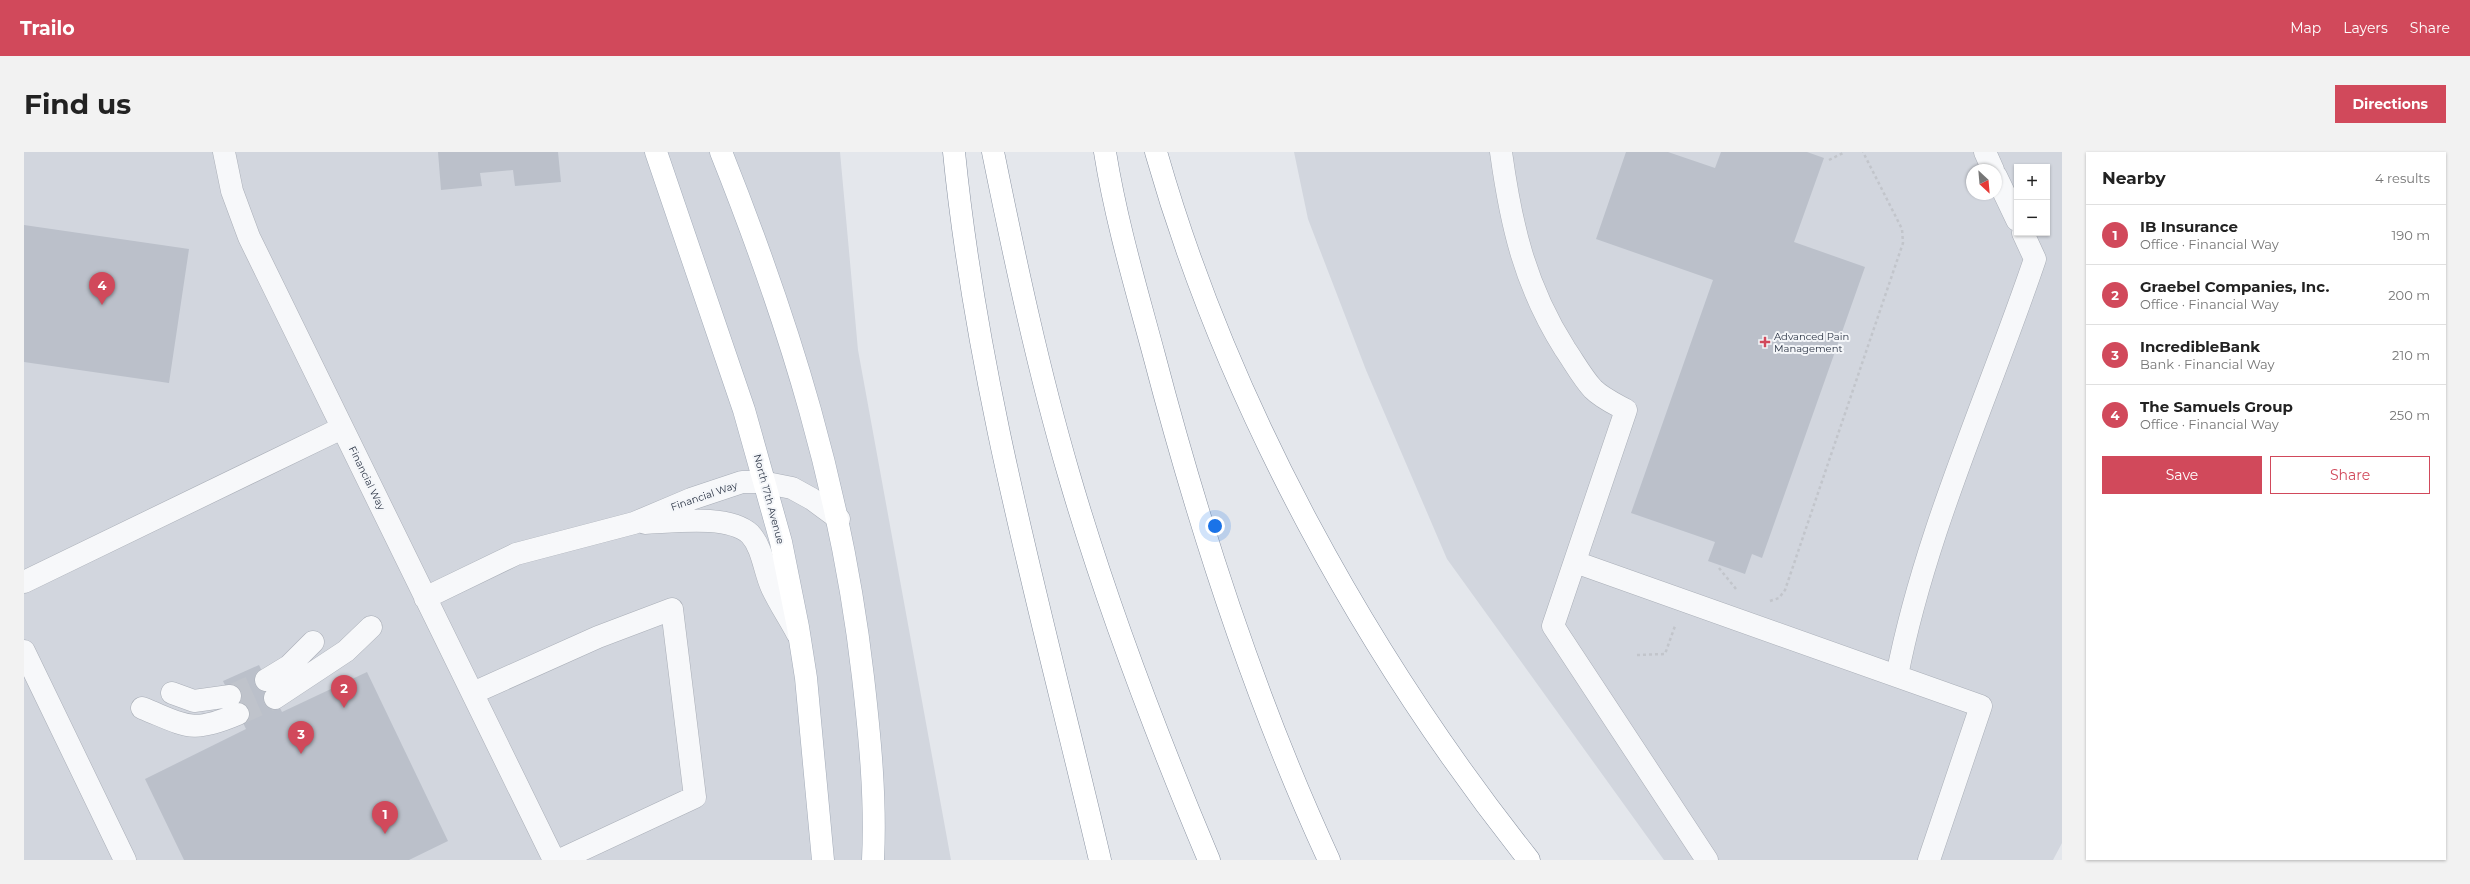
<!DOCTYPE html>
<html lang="en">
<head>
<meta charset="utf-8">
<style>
  body { margin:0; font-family:Montserrat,sans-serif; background:#f2f2f2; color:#222 }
  .controls { position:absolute; right:12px; top:12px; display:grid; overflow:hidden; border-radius:0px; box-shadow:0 1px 3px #0004 }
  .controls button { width:36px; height:36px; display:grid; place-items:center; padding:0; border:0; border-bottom:1px solid #e0e0e0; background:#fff; color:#222; font:20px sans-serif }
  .compass { position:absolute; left:1942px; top:12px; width:36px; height:36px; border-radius:50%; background:#fff; box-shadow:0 1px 3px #0004; rotate:154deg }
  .you { position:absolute; left:1191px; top:374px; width:14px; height:14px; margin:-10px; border:3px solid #fff; border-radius:50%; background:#1a73e8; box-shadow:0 0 0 6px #1a73e833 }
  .badge { display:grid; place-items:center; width:26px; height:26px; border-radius:50%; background:#d1495b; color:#fff; font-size:13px; font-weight:700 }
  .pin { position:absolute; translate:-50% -33px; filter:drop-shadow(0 1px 2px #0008) }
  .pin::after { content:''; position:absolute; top:21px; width:14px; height:12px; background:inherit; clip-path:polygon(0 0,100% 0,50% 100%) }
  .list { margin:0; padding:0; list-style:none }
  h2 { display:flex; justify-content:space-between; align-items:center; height:52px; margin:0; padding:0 16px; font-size:17px }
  h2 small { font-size:13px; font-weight:400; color:#767676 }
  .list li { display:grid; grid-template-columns:26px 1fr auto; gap:12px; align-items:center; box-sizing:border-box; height:60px; padding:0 16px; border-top:1px solid #e0e0e0 }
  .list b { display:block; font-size:15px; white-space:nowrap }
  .list p { margin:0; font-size:13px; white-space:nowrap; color:#767676 }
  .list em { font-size:13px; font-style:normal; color:#767676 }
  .actions { display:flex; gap:8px; padding:12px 16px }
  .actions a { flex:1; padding:9px 0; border:1px solid #d1495b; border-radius:0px; text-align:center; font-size:14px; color:#d1495b }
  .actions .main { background:#d1495b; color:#fff }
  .map { position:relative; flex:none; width:2038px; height:708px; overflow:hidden; border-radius:0px }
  header { display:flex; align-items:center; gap:24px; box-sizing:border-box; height:56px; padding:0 20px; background:#d1495b; color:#fff }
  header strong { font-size:19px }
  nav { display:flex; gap:22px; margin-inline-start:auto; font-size:14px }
  .intro { display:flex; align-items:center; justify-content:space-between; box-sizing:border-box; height:96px; padding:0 24px }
  h1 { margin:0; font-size:28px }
  .button { padding:10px 18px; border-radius:0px; background:#d1495b; color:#fff; font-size:14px; font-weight:700 }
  main { display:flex; gap:24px; padding:0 24px }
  aside { flex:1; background:#fff; border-radius:0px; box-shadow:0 1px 3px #0004 }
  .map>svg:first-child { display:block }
  .built { fill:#d2d6de; fill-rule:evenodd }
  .building { fill:#bbc0ca }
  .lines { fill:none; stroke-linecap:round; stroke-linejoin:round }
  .minor-tunnel { stroke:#bfc3cb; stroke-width:22; stroke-dasharray:22 11; stroke-linecap:butt }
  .minor-casing { stroke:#a9aeb7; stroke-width:23 }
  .major-casing { stroke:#a3abb8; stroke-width:23 }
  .highway-casing { stroke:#8b94a3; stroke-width:23 }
  .path { stroke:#c2c5cb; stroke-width:2.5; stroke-dasharray:3 3; stroke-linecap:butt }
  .minor { stroke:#f7f8fa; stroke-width:22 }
  .major { stroke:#fff; stroke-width:22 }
  .highway { stroke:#fff; stroke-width:22 }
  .poi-dot { fill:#d1495b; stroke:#f4f6f9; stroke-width:1.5 }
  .labels { text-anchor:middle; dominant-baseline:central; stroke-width:4; stroke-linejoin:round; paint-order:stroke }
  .poi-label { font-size:10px; fill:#2b3445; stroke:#f4f6f9; text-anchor:start }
  .street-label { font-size:10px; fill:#2b3445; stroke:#f4f6f9 }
</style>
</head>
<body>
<header>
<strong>Trailo</strong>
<nav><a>Map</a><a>Layers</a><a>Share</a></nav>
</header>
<div class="intro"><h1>Find us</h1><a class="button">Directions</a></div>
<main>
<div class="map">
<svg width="2038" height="708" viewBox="0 0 2038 708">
  <rect width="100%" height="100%" fill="#e4e7ec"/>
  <path class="built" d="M 0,0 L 816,0 L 834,198 L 927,708 L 0,708 Z
    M 1270,0 L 2038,0 L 2038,691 L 2029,708 L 1640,708 L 1423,407 L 1342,218 L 1284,67 ZM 1993,15 L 2023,15 L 2023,81 L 1993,81 ZM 1948,18 L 1972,18 L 1972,42 L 1948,42 Z"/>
  <path class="building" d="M 414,0 L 534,0 L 537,30 L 491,34 L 489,18 L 456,21 L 458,34 L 417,38 Z
    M 1602,0 L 1644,0 L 1691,16 L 1697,0 L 1783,0 L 1800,6 L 1770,90 L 1841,115 L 1738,406 L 1728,402 L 1721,422 L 1684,409 L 1691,390 L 1607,361 L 1689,128 L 1572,87 Z
    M 0,73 L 165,97 L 145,231 L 0,210 Z
    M 235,513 L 258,560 L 343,520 L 424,689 L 385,708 L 160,708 L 121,627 L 222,577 L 199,529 Z"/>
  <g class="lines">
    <path class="minor-tunnel" d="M 206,544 L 242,528
      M 214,562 L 251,546"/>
    <defs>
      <path id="minor" d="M 200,0 L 208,39 L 225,85 L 530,708
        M 1477,0 C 1487,73 1501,134 1541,197 C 1550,210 1558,225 1569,237 C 1578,246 1591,252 1602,258 L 1529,474 L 1683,708
        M 1961,0 L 1969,18
        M 1972,24 L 1993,68
        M 621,371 C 649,370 704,362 726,382 C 739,396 740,419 748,436 C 755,451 765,466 773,481
        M 1551,410 L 1957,554 L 1905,708
        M 0,430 L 318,276
        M 401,446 L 492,402 L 610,371 L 667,347 L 718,330 L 738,330 L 768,336 L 788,347 L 815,367
        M 0,499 L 101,708
        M 1873,524 C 1901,380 1964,246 2011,107 L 1999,81
        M 242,528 L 265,514 L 289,490
        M 148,541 L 170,549 L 206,544
        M 449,541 L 574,485 L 648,457 L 671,645 L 536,708
        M 251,546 L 322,499 L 347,475
        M 118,556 C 163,574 167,582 214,562"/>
      <path id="major" d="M 632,0 L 720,258 L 757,390 L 774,475 L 782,526 L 799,708
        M 697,0 C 766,173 818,340 839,525 C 846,586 852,647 849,708"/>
      <path id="highway" d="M 930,0 C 954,241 1021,473 1076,708
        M 969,0 C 991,108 1014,217 1045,323 C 1083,454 1132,582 1185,708
        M 1081,0 C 1092,69 1112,136 1130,203 C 1175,375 1230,546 1305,708
        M 1132,0 C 1204,253 1342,503 1505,708"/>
    </defs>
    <use href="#minor" class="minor-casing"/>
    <use href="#major" class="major-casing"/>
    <use href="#highway" class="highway-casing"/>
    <path class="path" d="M 1805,8 L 1821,0
      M 1695,416 L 1712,437
      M 1746,449 L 1755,446 L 1761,438 L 1879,91 L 1878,77 L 1839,0
      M 1613,503 L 1641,502 L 1651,474"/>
    <use href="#minor" class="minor"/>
    <use href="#major" class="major"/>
    <use href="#highway" class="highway"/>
  </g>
  <path class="poi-dot" d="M1739 184h4v4h4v4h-4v4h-4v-4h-4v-4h4z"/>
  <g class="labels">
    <g class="poi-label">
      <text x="1750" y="184">Advanced Pain<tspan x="1750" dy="12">Management</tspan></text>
    </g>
    <g class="street-label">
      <text transform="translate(343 326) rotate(64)">Financial Way</text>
      <text transform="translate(680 344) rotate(-19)">Financial Way</text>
      <text transform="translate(745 347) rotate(75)">North 17th Avenue</text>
    </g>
  </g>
</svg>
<div class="controls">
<button>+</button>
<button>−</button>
</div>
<svg class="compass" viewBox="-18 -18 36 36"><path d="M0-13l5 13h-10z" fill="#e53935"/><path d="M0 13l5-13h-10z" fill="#767676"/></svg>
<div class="you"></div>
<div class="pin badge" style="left:361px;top:682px">1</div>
<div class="pin badge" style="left:320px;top:556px">2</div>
<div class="pin badge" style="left:277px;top:602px">3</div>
<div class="pin badge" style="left:78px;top:153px">4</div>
</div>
<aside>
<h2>Nearby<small>4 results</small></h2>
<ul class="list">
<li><span class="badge">1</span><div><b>IB Insurance</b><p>Office · Financial Way</p></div><em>190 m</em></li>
<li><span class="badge">2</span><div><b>Graebel Companies, Inc.</b><p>Office · Financial Way</p></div><em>200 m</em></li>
<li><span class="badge">3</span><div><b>IncredibleBank</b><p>Bank · Financial Way</p></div><em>210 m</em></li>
<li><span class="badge">4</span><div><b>The Samuels Group</b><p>Office · Financial Way</p></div><em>250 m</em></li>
</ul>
<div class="actions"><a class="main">Save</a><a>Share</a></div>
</aside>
</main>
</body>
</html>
